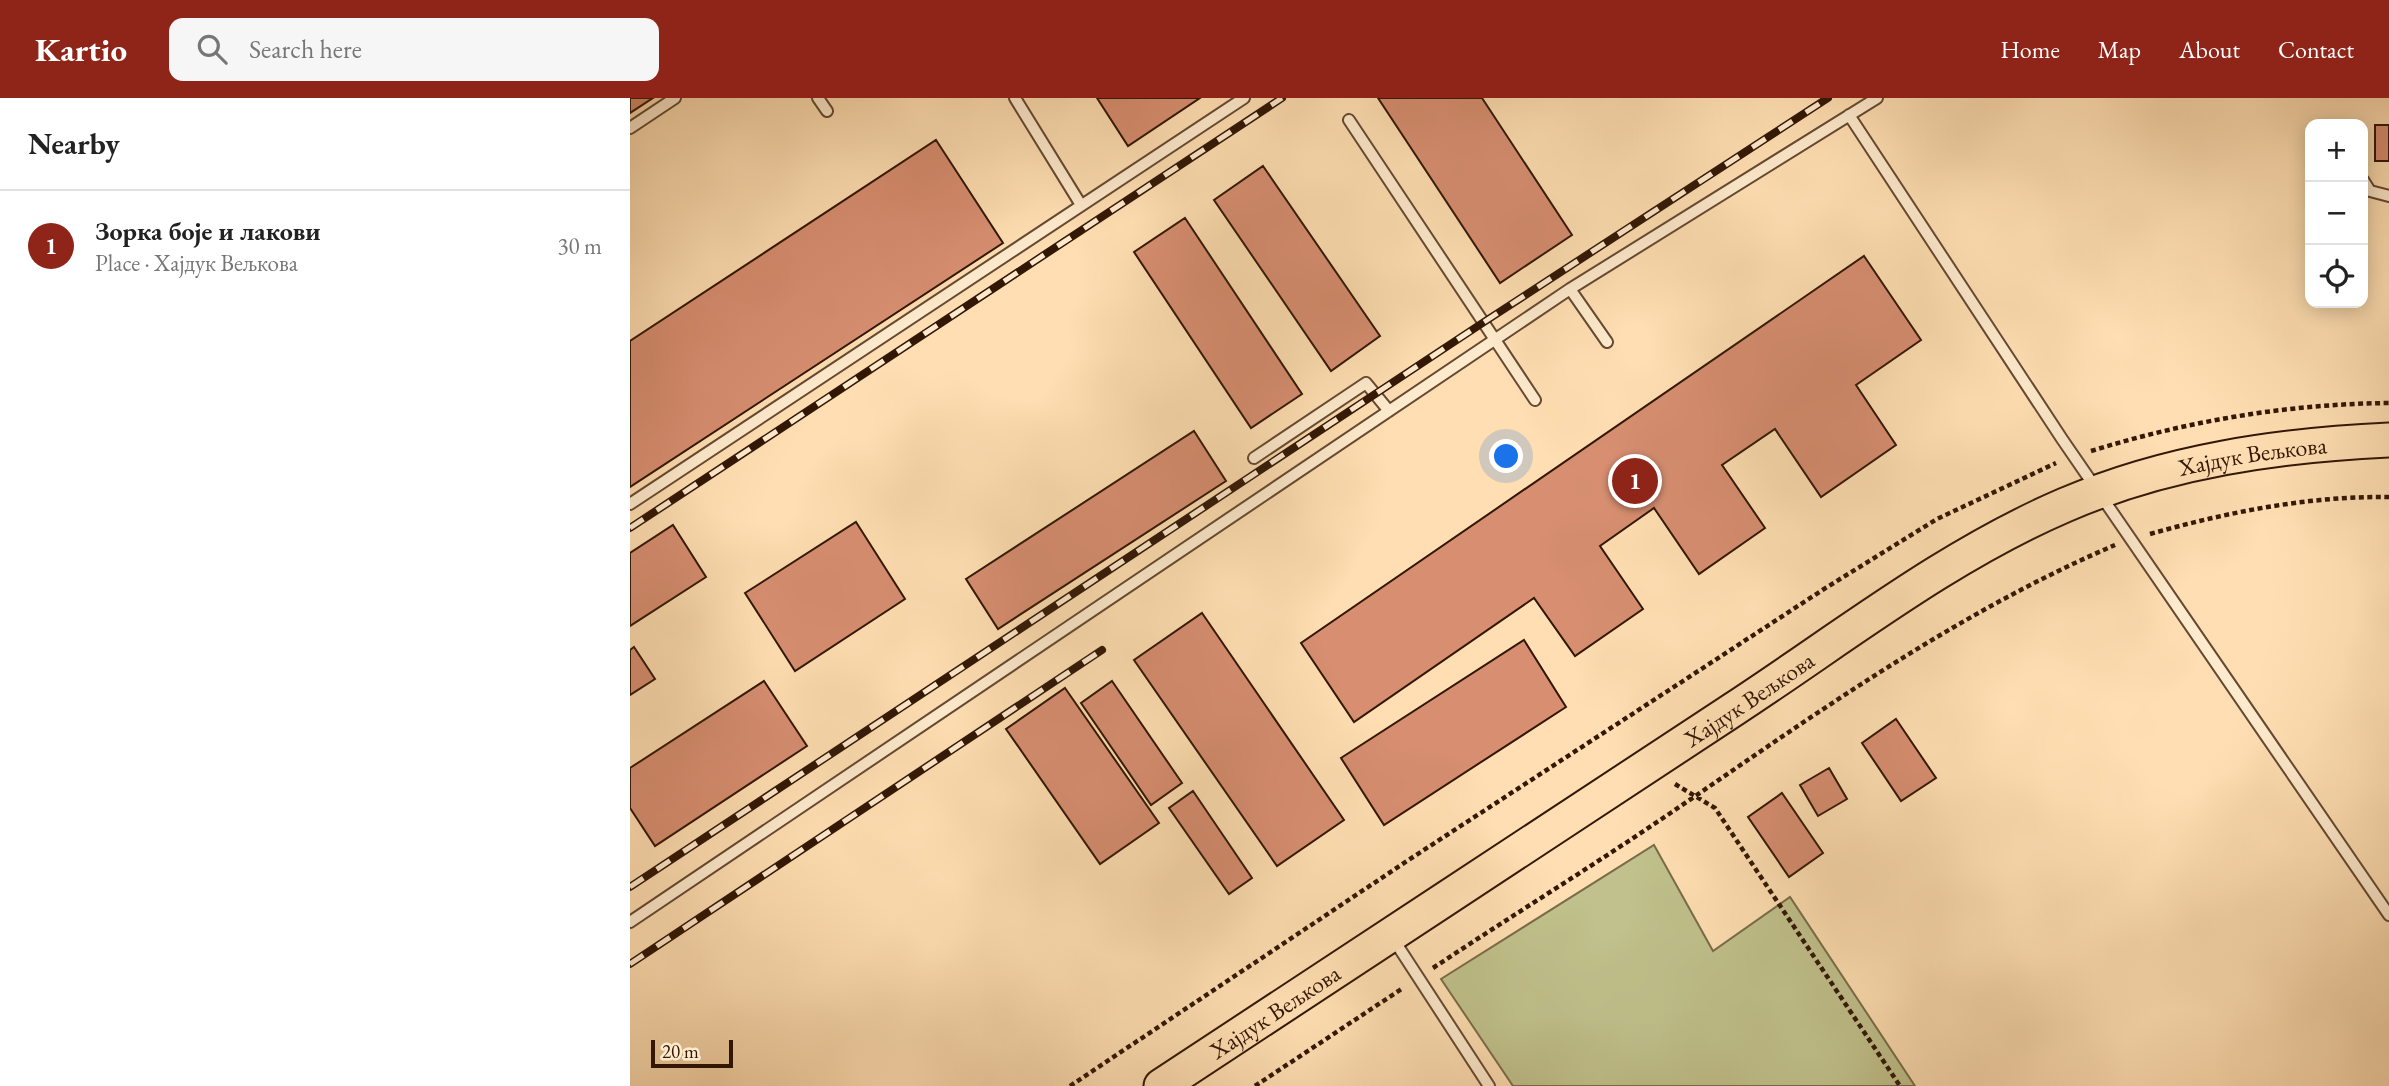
<!DOCTYPE html>
<html lang="en">
<head>
<meta charset="utf-8">
<style>
  body { margin:0; font-family:"EB Garamond",serif; background:#f6f6f6; color:#222 }
  .controls { position:absolute; right:21px; top:21px; display:grid; overflow:hidden; border-radius:14px; box-shadow:0 4px 18px #0003 }
  .controls button { width:63px; height:63px; display:grid; place-items:center; padding:0; border:0; border-bottom:2px solid #e0e0e0; background:#fff; color:#222; font:35px sans-serif }
  .scale { position:absolute; left:21px; bottom:18px; width:82px; box-sizing:border-box; padding-left:7px; border:4px solid #321705; border-top:0; font-size:19px; line-height:24px; white-space:nowrap; color:#321705; -webkit-text-stroke:5px #feeacd; paint-order:stroke }
  .you { position:absolute; left:877px; top:359px; width:24px; height:24px; margin:-18px; border:5px solid #fff; border-radius:50%; background:#1a73e8; box-shadow:0 0 0 10px #1a73e833 }
  .badge { display:grid; place-items:center; width:46px; height:46px; border-radius:50%; background:#8f2418; color:#fff; font-size:23px; font-weight:700 }
  .pin { position:absolute; translate:-50% -50%; border:4px solid #fff; box-shadow:0 2px 7px #0006 }
  .list { margin:0; padding:0; list-style:none }
  h2 { display:flex; justify-content:space-between; align-items:center; height:91px; margin:0; padding:0 28px; font-size:30px }
  h2 small { font-size:23px; font-weight:400; color:#767676 }
  .list li { display:grid; grid-template-columns:46px 1fr auto; gap:21px; align-items:center; box-sizing:border-box; height:112px; padding:0 28px; border-top:2px solid #e0e0e0 }
  .list b { display:block; font-size:26px; white-space:nowrap }
  .list p { margin:0; font-size:23px; white-space:nowrap; color:#767676 }
  .list em { font-size:23px; font-style:normal; color:#767676 }
  .icon { flex:none; width:38px; height:38px; fill:none; stroke:currentColor; stroke-width:2; stroke-linecap:round; stroke-linejoin:round }
  .map { position:relative; flex:none; width:1759px; height:988px; overflow:hidden }
  header { display:flex; align-items:center; gap:42px; box-sizing:border-box; height:98px; padding:0 35px; background:#8f2418; color:#fff }
  header strong { font-size:33px }
  nav { display:flex; gap:38px; margin-inline-start:auto; font-size:24px }
  .search { width:490px; height:63px; background:#f6f6f6; display:flex; align-items:center; gap:18px; box-sizing:border-box; padding:0 24px; border-radius:14px; color:#767676; font-size:26px }
  main { display:flex }
  aside { flex:1; background:#fff }
  .map>svg:first-child { display:block }
  .green { fill:#c0c18c; stroke:#796c48; stroke-width:2 }
  .building { fill:#d78e71; stroke:#321705; stroke-width:2 }
  .lines { fill:none; stroke-linecap:round; stroke-linejoin:round }
  .lane-casing { stroke:#654930; stroke-width:14 }
  .primary-casing { stroke:#321705; stroke-width:37 }
  .path { stroke:#321705; stroke-width:4.5; stroke-dasharray:5 3.5; stroke-linecap:butt }
  .lane { stroke:#feeacd; stroke-width:10 }
  .primary { stroke:#fedeb2; stroke-width:33 }
  .rail-casing { stroke:#321705; stroke-width:8 }
  .rail { stroke:#feeacd; stroke-width:5; stroke-dasharray:16; stroke-linecap:butt }
  .labels { text-anchor:middle; dominant-baseline:central; stroke-width:7; stroke-linejoin:round; paint-order:stroke }
  .street-label { font-size:24px; fill:#321705; stroke:#feeacd }
</style>
</head>
<body>
<header>
<strong>Kartio</strong>
<div class="search"><svg class="icon" aria-label="search" viewBox="0 0 24 24"><circle cx="10" cy="10" r="6"/><path d="M15 15l6 6"/></svg>Search here</div>
<nav><a>Home</a><a>Map</a><a>About</a><a>Contact</a></nav>
</header>
<main>
<aside>
<h2>Nearby<small></small></h2>
<ul class="list">
<li><span class="badge">1</span><div><b>Зорка боје и лакови</b><p>Place · Хајдук Вељкова</p></div><em>30 m</em></li>
</ul>
</aside>
<div class="map">
<svg width="1759" height="988" viewBox="0 0 1759 988">
  <rect width="100%" height="100%" fill="#fedeb2"/>
  <filter id="stains"><feTurbulence type="fractalNoise" baseFrequency=".00286" numOctaves="4"/><feColorMatrix values="0 0 0 0 .2 0 0 0 0 .09 0 0 0 0 .02 0 0 0 .5 -.17"/></filter>
  <radialGradient id="worn" r=".72"><stop offset=".6" stop-color="#630" stop-opacity="0"/><stop offset="1" stop-color="#630" stop-opacity=".3"/></radialGradient>
  <path class="green" d="M 1024,747 L 1083,853 L 1160,799 L 1285,988 L 883,988 L 811,881 Z"/>
  <path class="building" d="M 0,0 L 23,0 L 0,15 Z
    M 467,0 L 570,0 L 498,48 Z
    M 748,0 L 852,0 L 942,137 L 870,185 Z
    M 1745,27 L 1759,27 L 1759,63 L 1745,63 Z
    M 306,42 L 373,145 L 0,389 L 0,243 Z
    M 633,68 L 750,238 L 701,273 L 584,102 Z
    M 555,120 L 672,296 L 621,330 L 504,154 Z
    M 1234,158 L 1291,242 L 1226,287 L 1266,347 L 1191,399 L 1145,331 L 1092,367 L 1135,430 L 1069,476 L 1024,410 L 970,448 L 1013,511 L 945,558 L 904,500 L 724,624 L 671,545 Z
    M 564,333 L 596,383 L 368,531 L 336,481 Z
    M 226,424 L 275,501 L 165,573 L 115,495 Z
    M 43,427 L 76,479 L 0,528 L 0,455 Z
    M 572,515 L 714,722 L 647,768 L 504,562 Z
    M 894,542 L 936,609 L 754,727 L 711,660 Z
    M 4,549 L 25,581 L 0,597 L 0,552 Z
    M 134,583 L 177,648 L 25,748 L 0,710 L 0,670 Z
    M 482,583 L 552,685 L 521,707 L 451,605 Z
    M 435,590 L 529,725 L 470,766 L 376,631 Z
    M 1266,621 L 1306,680 L 1271,703 L 1232,645 Z
    M 1199,670 L 1217,701 L 1188,718 L 1170,687 Z
    M 563,693 L 622,780 L 599,796 L 539,710 Z
    M 1152,695 L 1193,755 L 1159,779 L 1118,719 Z"/>
  <g class="lines">
    <defs>
      <path id="lane" d="M 188,0 L 197,13
        M 385,0 L 451,107
        M 1219,17 L 1432,341 L 1759,817
        M 719,22 L 905,302
        M 0,30 L 45,0
        M 1733,82 L 1740,93 L 1759,98
        M 940,191 L 977,244
        M 624,360 L 736,285 L 759,313
        M 0,406 L 614,0
        M 0,824 L 940,191 L 1247,0
        M 762,839 L 859,988"/>
      <g id="primary">
        <path id="s1" d="M 531,988 C 722,862 913,737 1104,611 C 1211,541 1316,458 1435,407 C 1537,363 1649,347 1759,342"/>
      </g>
    </defs>
    <use href="#lane" class="lane-casing"/>
    <use href="#primary" class="primary-casing"/>
    <path class="path" d="M 1461,353 C 1558,323 1657,306 1759,305
      M 1520,436 C 1598,414 1678,398 1759,399
      M 1045,686 L 1085,710 L 1270,988
      M 803,870 C 883,817 964,767 1042,714 C 1184,617 1326,515 1485,447
      M 440,988 L 777,763 L 1194,491 L 1307,421 L 1426,365
      M 625,988 L 773,890"/>
    <use href="#lane" class="lane"/>
    <use href="#primary" class="primary"/>
    <defs>
      <path id="rail" d="M 0,430 L 652,0
        M 0,789 L 854,224 L 1198,0
        M 0,866 L 472,552"/>
    </defs>
    <use href="#rail" class="rail-casing"/>
    <use href="#rail" class="rail"/>
  </g>
  <g class="labels">
    <g class="street-label">
      <text stroke="none"><textPath href="#s1" startOffset="1270">Хајдук Вељкова</textPath></text>
      <text stroke="none"><textPath href="#s1" startOffset="704">Хајдук Вељкова</textPath></text>
      <text stroke="none"><textPath href="#s1" startOffset="136">Хајдук Вељкова</textPath></text>
    </g>
  </g>
  <rect width="100%" height="100%" filter="url(#stains)"/>
  <rect width="100%" height="100%" fill="url(#worn)"/>
</svg>
<div class="controls">
<button>+</button>
<button>−</button>
<button><svg class="icon" aria-label="locate" viewBox="0 0 24 24"><circle cx="12" cy="12" r="6"/><path d="M12 2v4M12 18v4M2 12h4M18 12h4"/></svg></button>
</div>
<div class="scale">20 m</div>
<div class="you"></div>
<div class="pin badge" style="left:1005px;top:383px">1</div>
</div>
</main>
</body>
</html>
